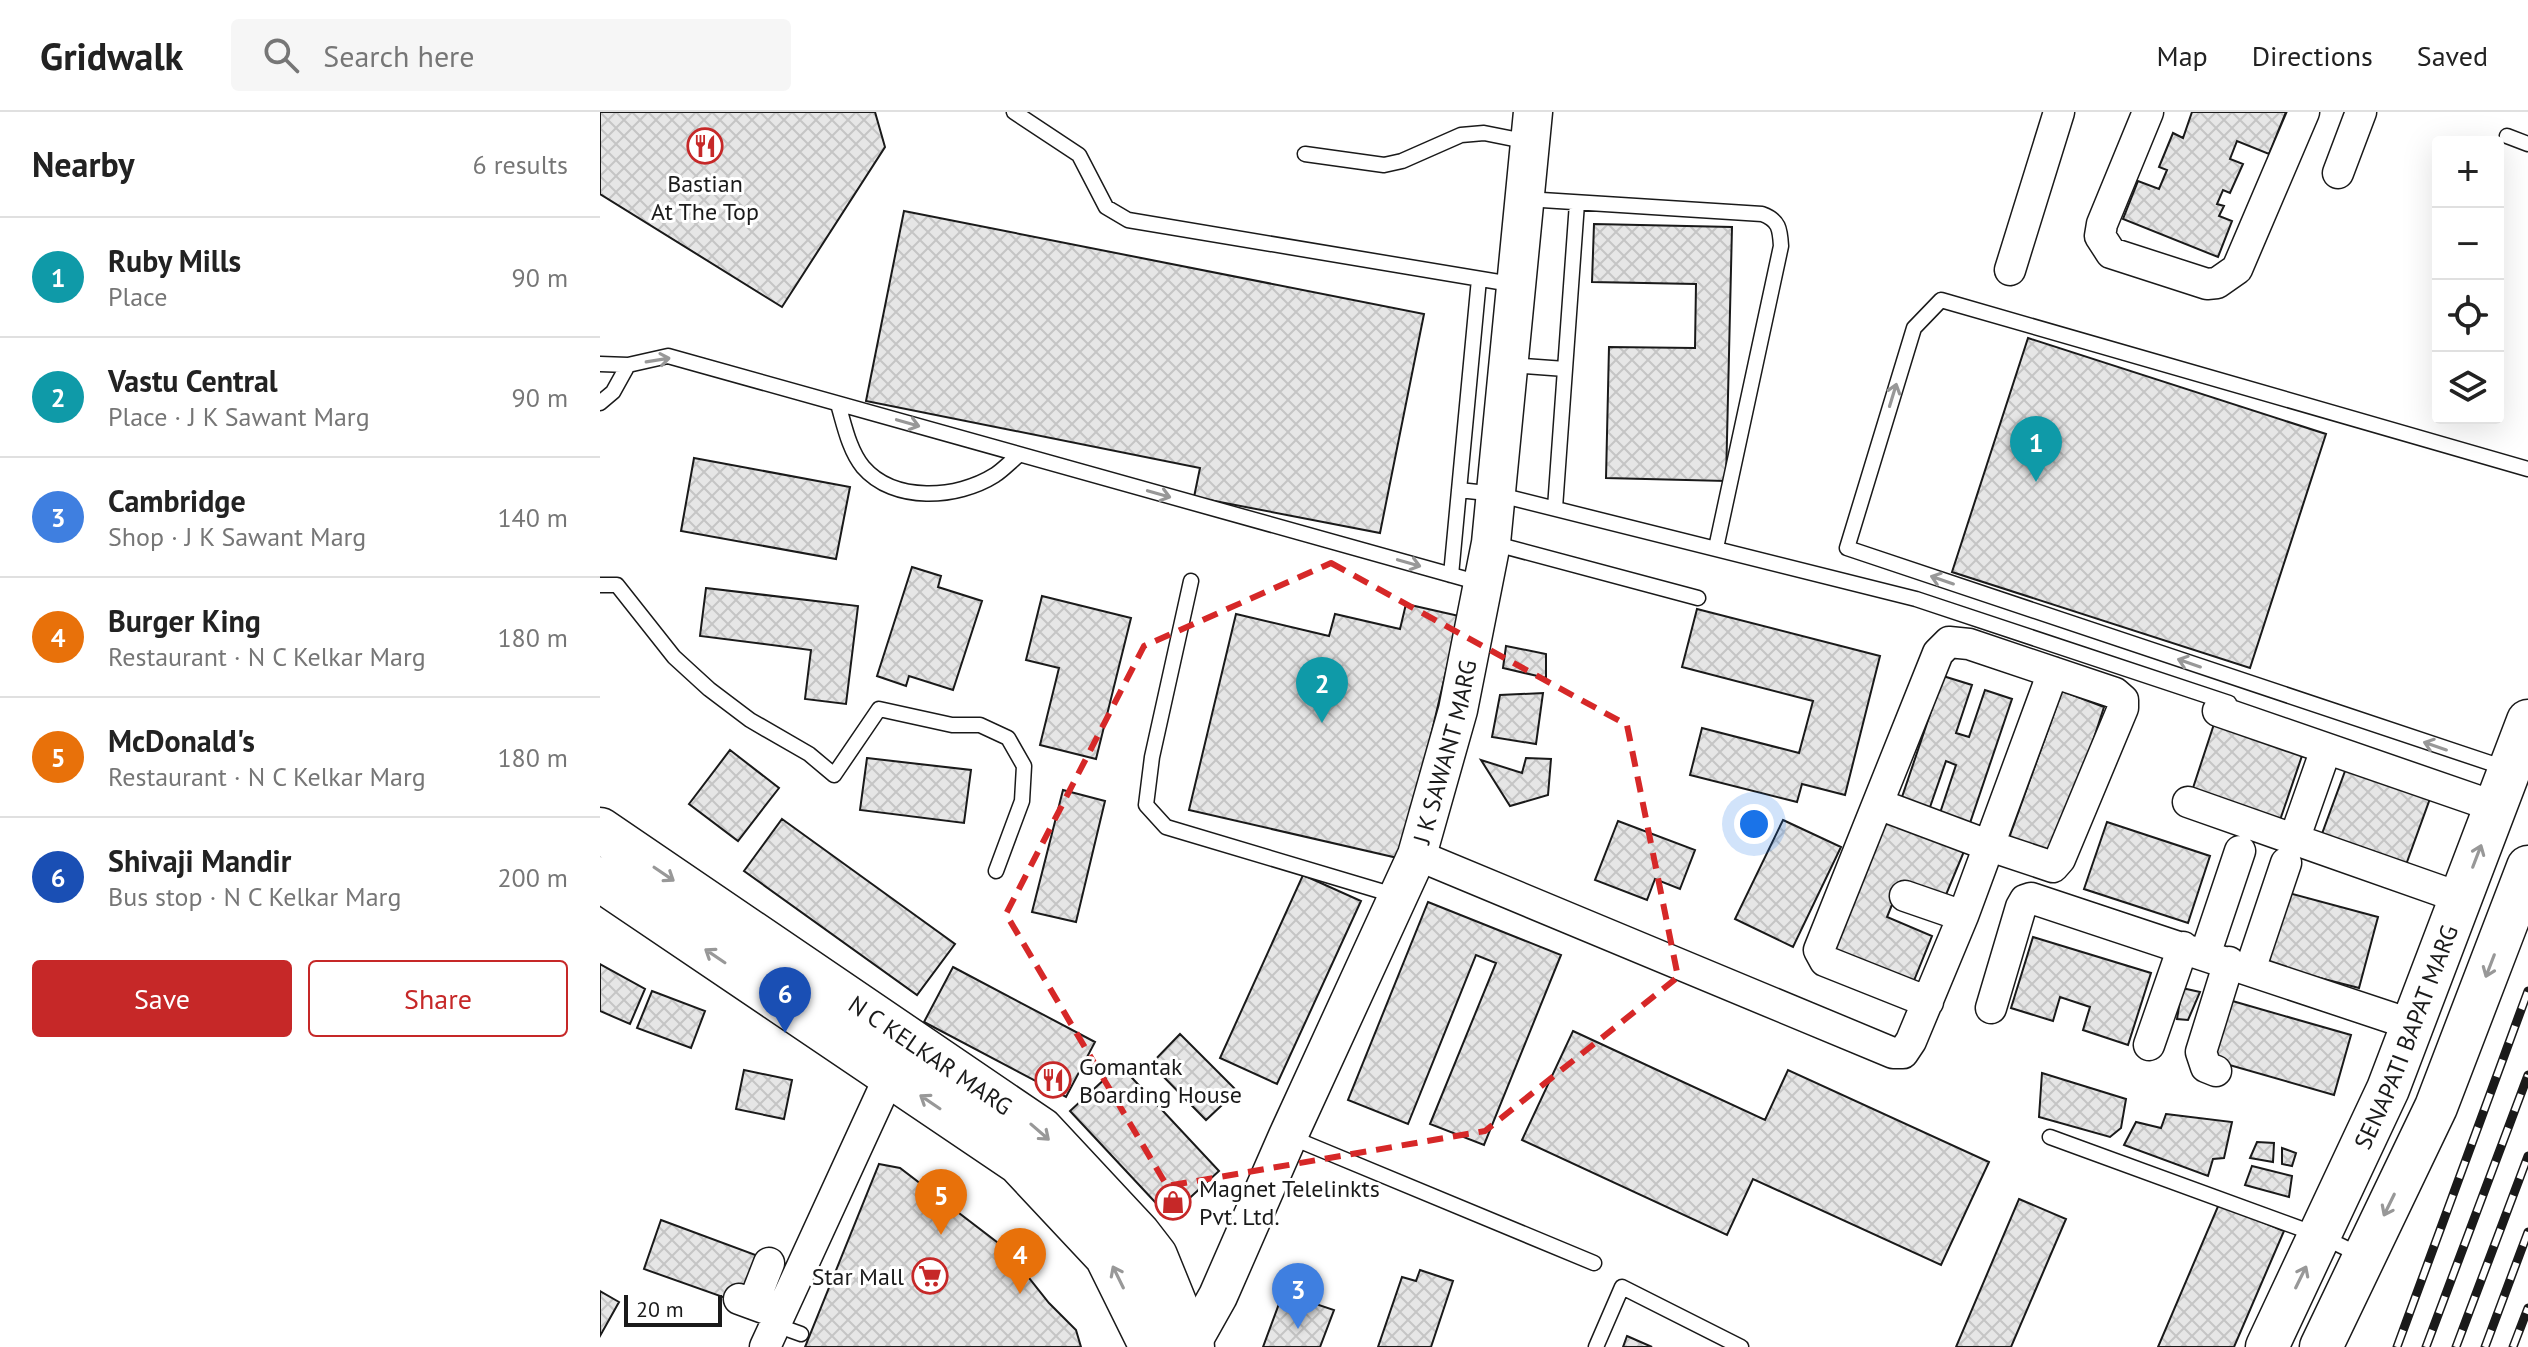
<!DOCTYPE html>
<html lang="en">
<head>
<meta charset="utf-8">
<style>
  body { margin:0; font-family:"PT Sans",sans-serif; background:#f6f6f6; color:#222 }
  .controls { position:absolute; right:24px; top:24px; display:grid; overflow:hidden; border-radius:8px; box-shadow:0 8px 32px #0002 }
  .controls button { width:72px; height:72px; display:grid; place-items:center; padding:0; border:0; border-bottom:2px solid #e0e0e0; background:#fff; color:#222; font:40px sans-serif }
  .scale { position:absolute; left:24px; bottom:20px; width:98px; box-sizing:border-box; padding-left:8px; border:4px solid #1a1a1a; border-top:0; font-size:22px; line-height:28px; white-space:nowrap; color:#1a1a1a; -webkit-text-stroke:6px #fff; paint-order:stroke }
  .you { position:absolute; left:1154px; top:712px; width:28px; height:28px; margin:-20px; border:6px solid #fff; border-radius:50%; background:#1a73e8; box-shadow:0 0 0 12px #1a73e833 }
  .badge { display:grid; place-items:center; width:52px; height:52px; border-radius:50%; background:#c62828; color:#fff; font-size:26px; font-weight:700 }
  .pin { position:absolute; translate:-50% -66px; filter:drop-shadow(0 2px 4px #0008) }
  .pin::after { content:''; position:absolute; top:42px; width:28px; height:24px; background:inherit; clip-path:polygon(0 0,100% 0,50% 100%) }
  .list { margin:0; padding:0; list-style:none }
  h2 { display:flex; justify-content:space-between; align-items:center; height:104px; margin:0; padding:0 32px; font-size:34px }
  h2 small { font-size:26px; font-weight:400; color:#767676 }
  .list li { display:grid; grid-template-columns:52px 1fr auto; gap:24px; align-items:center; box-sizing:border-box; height:120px; padding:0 32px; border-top:2px solid #e0e0e0 }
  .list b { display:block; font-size:30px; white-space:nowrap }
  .list p { margin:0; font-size:26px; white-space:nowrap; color:#767676 }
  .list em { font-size:26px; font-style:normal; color:#767676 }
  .actions { display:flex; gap:16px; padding:24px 32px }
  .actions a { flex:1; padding:18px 0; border:2px solid #c62828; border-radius:8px; text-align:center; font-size:28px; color:#c62828 }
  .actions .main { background:#c62828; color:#fff }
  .icon { flex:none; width:44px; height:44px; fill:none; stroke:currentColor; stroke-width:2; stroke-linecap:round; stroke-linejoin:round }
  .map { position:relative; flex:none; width:1928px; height:1235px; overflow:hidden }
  header { display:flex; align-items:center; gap:48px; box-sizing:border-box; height:112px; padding:0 40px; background:#fff; border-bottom:2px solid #e0e0e0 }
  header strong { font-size:38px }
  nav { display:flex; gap:44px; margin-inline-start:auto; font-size:28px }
  .search { width:560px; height:72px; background:#f6f6f6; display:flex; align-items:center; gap:20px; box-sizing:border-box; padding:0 28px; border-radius:8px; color:#767676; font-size:30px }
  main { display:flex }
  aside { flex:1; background:#fff }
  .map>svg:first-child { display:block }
  .building { fill:url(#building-cross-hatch); stroke:#1a1a1a; stroke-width:2 }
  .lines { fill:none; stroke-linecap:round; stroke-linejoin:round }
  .service-casing { stroke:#1a1a1a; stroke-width:17 }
  .minor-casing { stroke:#1a1a1a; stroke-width:33 }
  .tertiary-casing { stroke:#1a1a1a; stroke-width:41 }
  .secondary-casing { stroke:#1a1a1a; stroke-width:45 }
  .primary-casing { stroke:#1a1a1a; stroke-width:47 }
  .service { stroke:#fff; stroke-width:14 }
  .minor { stroke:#fff; stroke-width:30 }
  .tertiary { stroke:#fff; stroke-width:38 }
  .secondary { stroke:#fff; stroke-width:42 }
  .primary { stroke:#fff; stroke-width:44 }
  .rail-casing { stroke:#1a1a1a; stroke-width:9 }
  .rail { stroke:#fff; stroke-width:6; stroke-dasharray:18; stroke-linecap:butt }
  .oneway { stroke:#989898 }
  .marked { fill:none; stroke:#d62828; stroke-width:6; stroke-dasharray:16 10; stroke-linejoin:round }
  .labels { text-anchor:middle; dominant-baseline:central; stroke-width:6; stroke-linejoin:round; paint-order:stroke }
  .poi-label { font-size:24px; fill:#1a1a1a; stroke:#fff; text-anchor:start }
  .street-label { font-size:24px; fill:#1a1a1a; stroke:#fff }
</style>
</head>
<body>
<header>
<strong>Gridwalk</strong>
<div class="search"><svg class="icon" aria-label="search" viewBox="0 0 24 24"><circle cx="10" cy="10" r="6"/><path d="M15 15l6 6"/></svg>Search here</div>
<nav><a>Map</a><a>Directions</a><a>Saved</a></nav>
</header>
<main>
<aside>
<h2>Nearby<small>6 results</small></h2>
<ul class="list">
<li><span class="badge" style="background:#0f9aa8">1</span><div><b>Ruby Mills</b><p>Place</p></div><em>90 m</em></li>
<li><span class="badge" style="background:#0f9aa8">2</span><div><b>Vastu Central</b><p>Place · J K Sawant Marg</p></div><em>90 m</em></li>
<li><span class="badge" style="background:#3f7fe0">3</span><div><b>Cambridge</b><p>Shop · J K Sawant Marg</p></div><em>140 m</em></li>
<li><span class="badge" style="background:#e8710a">4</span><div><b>Burger King</b><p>Restaurant · N C Kelkar Marg</p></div><em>180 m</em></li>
<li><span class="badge" style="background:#e8710a">5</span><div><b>McDonald's</b><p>Restaurant · N C Kelkar Marg</p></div><em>180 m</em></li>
<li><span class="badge" style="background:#1a4fb4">6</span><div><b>Shivaji Mandir</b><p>Bus stop · N C Kelkar Marg</p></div><em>200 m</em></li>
</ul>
<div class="actions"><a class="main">Save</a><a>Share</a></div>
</aside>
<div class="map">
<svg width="1928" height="1235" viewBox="0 0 1928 1235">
  <defs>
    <pattern id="building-cross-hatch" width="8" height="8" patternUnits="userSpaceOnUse" patternTransform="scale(2)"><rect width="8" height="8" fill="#e6e6e6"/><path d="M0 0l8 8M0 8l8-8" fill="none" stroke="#c5c5c5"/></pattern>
  </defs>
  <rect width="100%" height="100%" fill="#fff"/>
  <path class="building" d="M 0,0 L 275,0 L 285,35 L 182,195 L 0,82 Z
    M 1592,0 L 1686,0 L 1669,42 L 1637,29 L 1630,47 L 1643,52 L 1630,81 L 1623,78 L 1617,92 L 1624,94 L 1619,104 L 1632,109 L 1618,145 L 1523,107 L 1538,69 L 1559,77 L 1567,58 L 1559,55 L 1573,21 L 1583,26 Z
    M 304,99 L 824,202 L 780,421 L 594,385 L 600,356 L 266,289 Z
    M 994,112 L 1132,115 L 1126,369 L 1006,366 L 1009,235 L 1095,236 L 1096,172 L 992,170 Z
    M 1428,226 L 1726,322 L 1650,556 L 1352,460 Z
    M 94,346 L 250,375 L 236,447 L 81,419 Z
    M 312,455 L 341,464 L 338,475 L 382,489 L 353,578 L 309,564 L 306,574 L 277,564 Z
    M 106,476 L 258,494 L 246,592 L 205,587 L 211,538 L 100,524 Z
    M 442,484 L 531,506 L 496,647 L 440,633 L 459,556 L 426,548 Z
    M 806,492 L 859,504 L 802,747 L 589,698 L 636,502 L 729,524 L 735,502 L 800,517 Z
    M 1097,497 L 1280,544 L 1245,683 L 1202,672 L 1197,690 L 1090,663 L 1102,616 L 1199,641 L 1213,589 L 1082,555 Z
    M 906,534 L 946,542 L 946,566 L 903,556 Z
    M 1343,564 L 1372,573 L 1356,621 L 1369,625 L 1385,578 L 1412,587 L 1370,711 L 1340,701 L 1356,653 L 1346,649 L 1329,698 L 1301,688 Z
    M 1462,579 L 1504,595 L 1456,744 L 1409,726 Z
    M 943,581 L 936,632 L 892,625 L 900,583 Z
    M 1615,609 L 1704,638 L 1679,711 L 1591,682 Z
    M 130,638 L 179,676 L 138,729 L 89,692 Z
    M 267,646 L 371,658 L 364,711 L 260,698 Z
    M 926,646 L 951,647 L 948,683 L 910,694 L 881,648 L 922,661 Z
    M 1748,651 L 1832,681 L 1803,761 L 1719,730 Z
    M 463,678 L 505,689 L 476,810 L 432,800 Z
    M 1289,702 L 1365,737 L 1343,790 L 1300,773 L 1287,805 L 1332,824 L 1313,871 L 1231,838 Z
    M 182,707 L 355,832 L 317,883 L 144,759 Z
    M 1183,708 L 1241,735 L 1193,835 L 1135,807 Z
    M 1018,709 L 1095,738 L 1080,777 L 1055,767 L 1047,788 L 995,768 Z
    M 1507,710 L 1610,744 L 1588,811 L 1484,777 Z
    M 703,763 L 761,789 L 677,972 L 620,946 Z
    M 1685,780 L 1778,805 L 1759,876 L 1666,852 Z
    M 828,790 L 961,843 L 884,1033 L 830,1012 L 896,851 L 876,843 L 808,1012 L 748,988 Z
    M 1433,825 L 1551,861 L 1528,933 L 1483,918 L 1490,895 L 1460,885 L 1453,909 L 1411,896 Z
    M 0,852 L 45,877 L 30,912 L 0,899 Z
    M 353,855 L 495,930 L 466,985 L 324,910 Z
    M 1582,876 L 1600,880 L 1588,908 L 1577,907 Z
    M 52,879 L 105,899 L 91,936 L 37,916 Z
    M 1629,888 L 1751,923 L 1734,983 L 1612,948 Z
    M 973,919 L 1165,1008 L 1188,958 L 1389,1050 L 1341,1153 L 1153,1067 L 1127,1123 L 922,1028 Z
    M 580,922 L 637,979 L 606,1008 L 551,952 Z
    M 520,953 L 619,1059 L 569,1105 L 470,999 Z
    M 144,958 L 192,968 L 184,1007 L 136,997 Z
    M 1442,961 L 1526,987 L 1521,1016 L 1510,1025 L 1439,1005 Z
    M 1566,1002 L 1632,1010 L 1624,1046 L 1613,1047 L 1608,1064 L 1524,1033 L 1536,1010 L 1561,1016 Z
    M 1657,1030 L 1674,1031 L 1673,1050 L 1650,1046 Z
    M 1682,1036 L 1696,1041 L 1692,1054 L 1682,1052 Z
    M 279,1052 L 300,1056 L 406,1137 L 449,1191 L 476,1218 L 481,1235 L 205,1235 Z
    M 1652,1054 L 1692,1064 L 1689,1085 L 1645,1073 Z
    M 1419,1087 L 1466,1107 L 1411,1235 L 1356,1235 Z
    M 1619,1092 L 1684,1119 L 1634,1235 L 1558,1235 Z
    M 61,1108 L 161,1145 L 148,1180 L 134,1189 L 44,1157 Z
    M 820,1158 L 853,1169 L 831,1235 L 778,1235 L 802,1165 L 816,1169 Z
    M 0,1179 L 19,1190 L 0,1224 Z
    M 683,1181 L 734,1198 L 720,1235 L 663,1235 Z
    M 1027,1224 L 1052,1235 L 1023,1235 Z"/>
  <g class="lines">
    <defs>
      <path id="service" d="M 414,0 L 479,43 L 506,95 L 528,108 L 917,173
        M 1907,24 L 1928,32
        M 705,42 L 784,53 L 802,49 L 861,23 L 884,21 L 929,30
        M 926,87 L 1162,102 C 1179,108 1180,117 1181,134 L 1116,436
        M 0,252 L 28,253
        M 910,253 L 965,257
        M 0,291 L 13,280 L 28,253 L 68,244 L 880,471
        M 238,292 C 244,312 249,338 263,355 C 294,391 357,387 395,363 C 404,357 411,349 419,343
        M 859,378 L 896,382 L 1316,487 L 1629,591
        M 955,396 L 977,91
        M 892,431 L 1098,486
        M 851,463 L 879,167
        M 591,469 L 552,645 L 546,693 L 566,715 L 797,784
        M 0,473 L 17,473 L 74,545 L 109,577 L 150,608 L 209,642 L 234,663 L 279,597 L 352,613 L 380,613 L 408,626 L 424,654 L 422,689 L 396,759
        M 1905,656 L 1247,436 L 1314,216 L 1341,188 L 1928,357
        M 688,1024 L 994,1151
        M 1450,1025 L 1721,1124 L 1760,1143
        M 176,1213 L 201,1222
        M 996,1235 L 1022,1175 L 1141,1235"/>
      <path id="minor" d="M 1548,0 L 1502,112 L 1500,124 L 1511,141 L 1607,172 L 1617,171 L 1637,157 L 1704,0
        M 1738,61 L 1761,0
        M 1410,158 L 1459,0
        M 1618,599 L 1896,695
        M 1588,690 L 1861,786
        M 1278,692 L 1390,734 L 1453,755 L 1460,747 L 1523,596 L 1523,588 L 1515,581 L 1369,532 L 1349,530 L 1338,541 L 1219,838 L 1225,849 L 1328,890
        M 1694,728 L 1726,637
        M 817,743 L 1293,941 L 1303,941 L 1311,929 L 1363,804 L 1453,560
        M 1305,784 L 1363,804
        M 1605,843 L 1640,739
        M 1650,858 L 1686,751
        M 1391,896 L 1421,795 L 1425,788 L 1431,786 L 1813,913
        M 1549,933 L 1583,835
        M 1616,959 L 1606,955 L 1601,940 L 1629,850
        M 139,1187 L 180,1202
        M 153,1192 L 169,1151
        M 165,1235 L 290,963"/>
      <g id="tertiary">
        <path id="s1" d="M 591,1232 L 618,1184 L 688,1024 L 817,743 L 858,598 L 891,431 L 933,0"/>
      </g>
      <g id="secondary">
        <path id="s2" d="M 1667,1235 L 1788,977 L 1928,609"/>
        <path d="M 1721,1235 L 1836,995 L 1928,755"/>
      </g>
      <g id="primary">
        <path id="s3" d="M 0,718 L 441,1018 L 538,1122 L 555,1144 L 592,1235"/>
        <path d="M 0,767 L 419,1050 L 507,1144 L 552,1235"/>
      </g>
    </defs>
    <use href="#service" class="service-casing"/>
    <use href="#minor" class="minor-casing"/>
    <use href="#tertiary" class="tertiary-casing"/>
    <use href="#secondary" class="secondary-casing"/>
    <use href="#primary" class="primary-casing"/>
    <use href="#service" class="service"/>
    <use href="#minor" class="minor"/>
    <use href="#tertiary" class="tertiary"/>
    <use href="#secondary" class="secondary"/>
    <use href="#primary" class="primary"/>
    <defs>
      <path id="rail" d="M 1797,1235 L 1928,879
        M 1826,1235 L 1928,963
        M 1856,1235 L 1928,1044
        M 1885,1235 L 1928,1120
        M 1913,1235 L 1928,1196"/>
    </defs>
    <use href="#rail" class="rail-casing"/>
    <use href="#rail" class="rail"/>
  </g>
  <defs><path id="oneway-shaft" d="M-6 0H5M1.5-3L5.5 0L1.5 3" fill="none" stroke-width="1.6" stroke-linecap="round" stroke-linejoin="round" transform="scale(2)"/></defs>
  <g class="oneway">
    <use href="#oneway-shaft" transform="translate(58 248) rotate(-9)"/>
    <use href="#oneway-shaft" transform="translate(1293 283) rotate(-73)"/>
    <use href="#oneway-shaft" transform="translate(308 311) rotate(16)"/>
    <use href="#oneway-shaft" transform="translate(559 382) rotate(16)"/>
    <use href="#oneway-shaft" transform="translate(809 451) rotate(16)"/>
    <use href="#oneway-shaft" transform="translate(1342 468) rotate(-161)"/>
    <use href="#oneway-shaft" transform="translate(1589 551) rotate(-161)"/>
    <use href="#oneway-shaft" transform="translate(1835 634) rotate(-161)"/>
    <use href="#oneway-shaft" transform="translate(1877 744) rotate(-69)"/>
    <use href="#oneway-shaft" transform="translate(64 762) rotate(34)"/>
    <use href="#oneway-shaft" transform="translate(115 844) rotate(-146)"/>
    <use href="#oneway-shaft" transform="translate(1890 854) rotate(111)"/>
    <use href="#oneway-shaft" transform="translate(330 990) rotate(-146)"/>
    <use href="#oneway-shaft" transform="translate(440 1020) rotate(41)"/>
    <use href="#oneway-shaft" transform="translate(1789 1093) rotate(116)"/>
    <use href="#oneway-shaft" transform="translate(518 1165) rotate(-116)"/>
    <use href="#oneway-shaft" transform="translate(1701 1165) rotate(-64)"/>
  </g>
  <path class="marked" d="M 731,451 L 1027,613 L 1078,865 L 885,1019 L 567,1074 L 406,802 L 544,534 Z"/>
  <defs>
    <symbol id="restaurant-ring" viewBox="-11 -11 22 22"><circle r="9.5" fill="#fff" stroke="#c62828" stroke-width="1.5"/><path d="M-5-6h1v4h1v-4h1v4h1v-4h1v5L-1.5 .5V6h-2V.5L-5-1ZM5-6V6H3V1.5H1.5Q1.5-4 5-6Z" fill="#c62828"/></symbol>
    <symbol id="shop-ring" viewBox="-11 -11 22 22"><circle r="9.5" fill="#fff" stroke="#c62828" stroke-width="1.5"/><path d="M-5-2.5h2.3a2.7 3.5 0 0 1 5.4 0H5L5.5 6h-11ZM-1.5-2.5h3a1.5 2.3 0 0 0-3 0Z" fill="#c62828"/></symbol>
    <symbol id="supermarket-ring" viewBox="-11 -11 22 22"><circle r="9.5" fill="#fff" stroke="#c62828" stroke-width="1.5"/><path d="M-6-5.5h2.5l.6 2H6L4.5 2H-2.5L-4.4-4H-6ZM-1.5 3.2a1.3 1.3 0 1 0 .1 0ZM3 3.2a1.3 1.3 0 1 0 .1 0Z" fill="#c62828"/></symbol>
  </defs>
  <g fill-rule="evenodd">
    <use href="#restaurant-ring" x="85" y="14" width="40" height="40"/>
    <use href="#restaurant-ring" x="433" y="948" width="40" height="40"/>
    <use href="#shop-ring" x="553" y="1070" width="40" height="40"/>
    <use href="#supermarket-ring" x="310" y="1144" width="40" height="40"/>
  </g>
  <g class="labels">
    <g class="poi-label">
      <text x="105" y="71" text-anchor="middle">Bastian<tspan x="105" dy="28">At The Top</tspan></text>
      <text x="479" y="954">Gomantak<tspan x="479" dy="28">Boarding House</tspan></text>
      <text x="599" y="1076">Magnet Telelinkts<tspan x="599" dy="28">Pvt. Ltd.</tspan></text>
      <text x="304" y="1164" text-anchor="end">Star Mall</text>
    </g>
    <g class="street-label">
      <text stroke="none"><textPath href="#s1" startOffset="646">J K SAWANT MARG</textPath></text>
      <text stroke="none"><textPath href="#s2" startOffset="340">SENAPATI BAPAT MARG</textPath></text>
      <text stroke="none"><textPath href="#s3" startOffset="400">N C KELKAR MARG</textPath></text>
    </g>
  </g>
</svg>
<div class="controls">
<button>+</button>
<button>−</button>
<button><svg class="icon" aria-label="locate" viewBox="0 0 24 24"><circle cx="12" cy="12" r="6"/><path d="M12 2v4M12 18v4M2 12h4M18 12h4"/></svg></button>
<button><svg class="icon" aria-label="layers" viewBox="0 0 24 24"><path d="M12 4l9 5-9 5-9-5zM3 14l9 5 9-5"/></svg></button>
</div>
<div class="scale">20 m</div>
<div class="you"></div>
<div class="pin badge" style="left:1436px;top:370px;background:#0f9aa8">1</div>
<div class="pin badge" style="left:722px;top:611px;background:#0f9aa8">2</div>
<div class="pin badge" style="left:698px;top:1217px;background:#3f7fe0">3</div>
<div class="pin badge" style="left:420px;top:1182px;background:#e8710a">4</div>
<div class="pin badge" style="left:341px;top:1123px;background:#e8710a">5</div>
<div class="pin badge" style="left:185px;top:921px;background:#1a4fb4">6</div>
</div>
</main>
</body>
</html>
